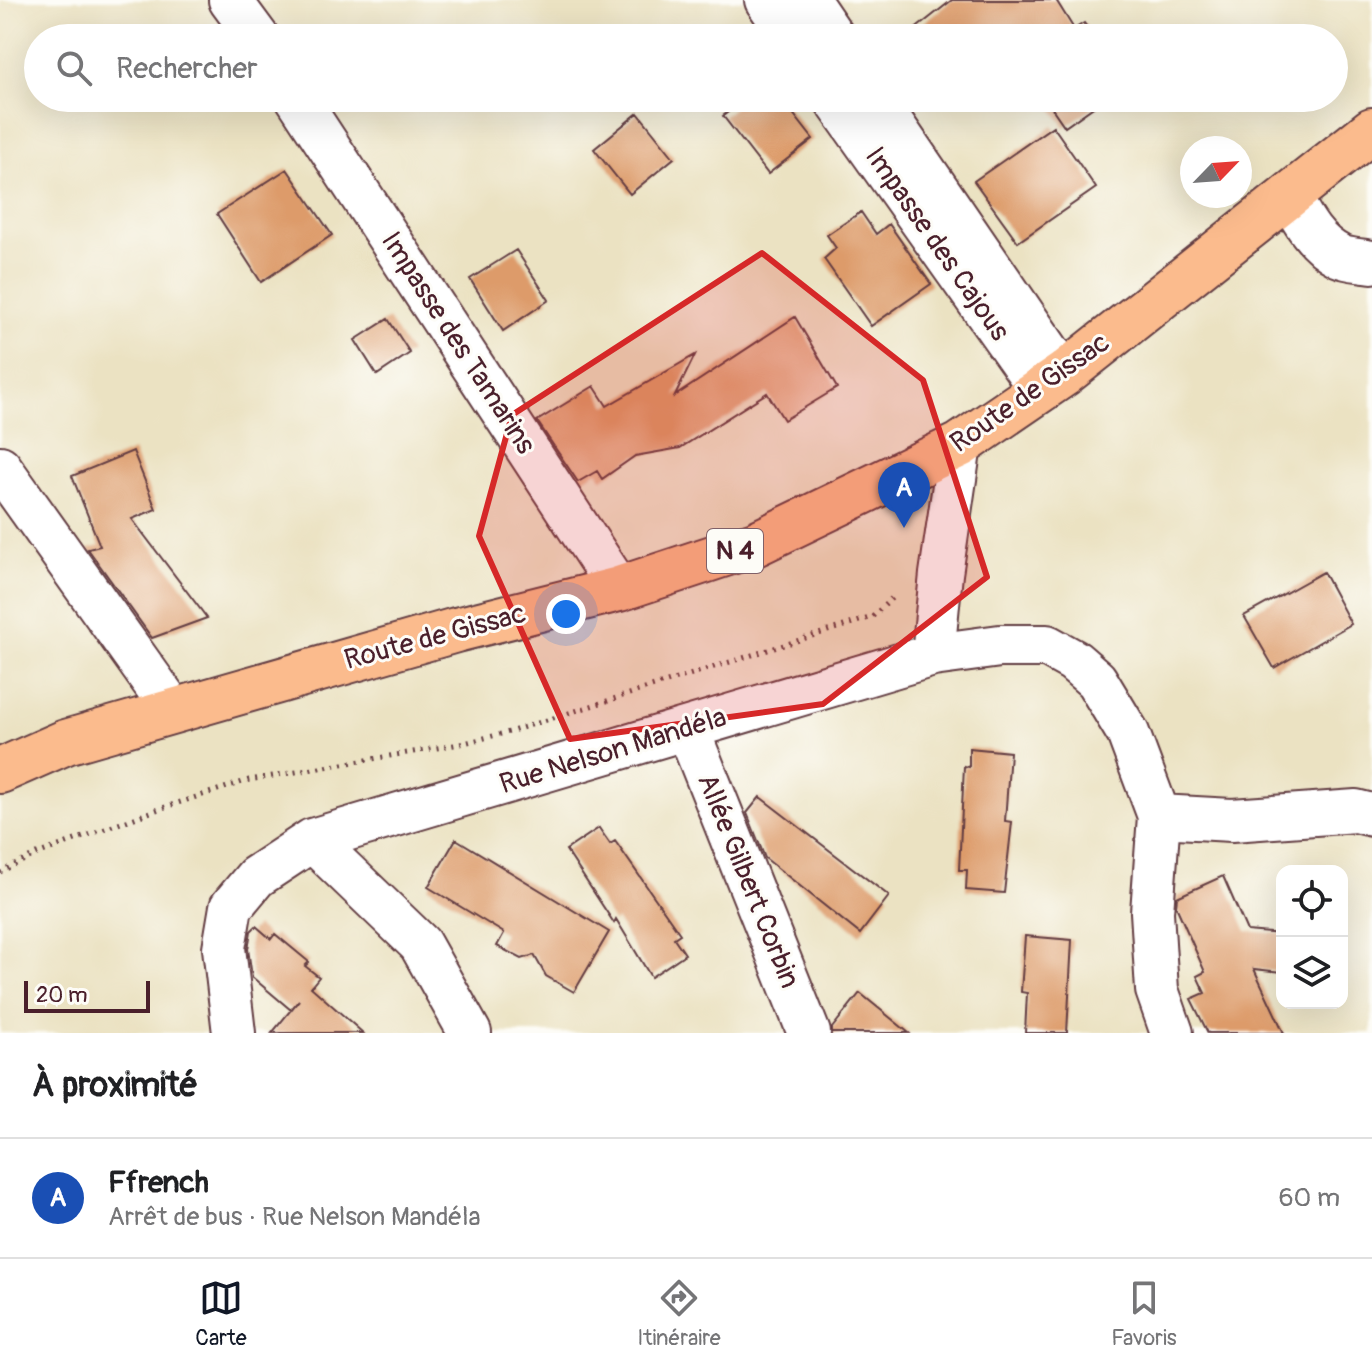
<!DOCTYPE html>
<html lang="fr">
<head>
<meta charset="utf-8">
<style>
  body { margin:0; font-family:Pangolin,sans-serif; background:#f6f6f6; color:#202124 }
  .controls { position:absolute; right:24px; bottom:24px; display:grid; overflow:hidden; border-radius:16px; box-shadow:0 8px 32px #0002 }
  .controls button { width:72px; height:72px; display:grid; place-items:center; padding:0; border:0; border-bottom:2px solid #e0e0e0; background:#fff; color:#202124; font:40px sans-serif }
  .compass { position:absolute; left:1180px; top:136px; width:72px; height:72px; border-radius:50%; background:#fff; box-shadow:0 8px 32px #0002; rotate:65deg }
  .scale { position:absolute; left:24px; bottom:20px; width:126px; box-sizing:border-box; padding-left:8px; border:4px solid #4a1f2b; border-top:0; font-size:22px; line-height:28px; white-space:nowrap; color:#4a1f2b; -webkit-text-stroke:6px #fdfcf7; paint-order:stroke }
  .you { position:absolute; left:566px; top:614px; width:28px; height:28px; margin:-20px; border:6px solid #fff; border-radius:50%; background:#1a73e8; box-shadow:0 0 0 12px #1a73e833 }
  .badge { display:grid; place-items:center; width:52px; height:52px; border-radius:50%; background:#111827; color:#fff; font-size:26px; font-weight:700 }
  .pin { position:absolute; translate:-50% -66px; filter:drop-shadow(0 2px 4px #0008) }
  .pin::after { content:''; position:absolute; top:42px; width:28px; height:24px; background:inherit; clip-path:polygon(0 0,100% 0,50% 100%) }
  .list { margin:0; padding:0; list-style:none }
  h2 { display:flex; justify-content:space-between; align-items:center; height:104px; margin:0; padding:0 32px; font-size:34px }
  h2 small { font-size:26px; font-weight:400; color:#757577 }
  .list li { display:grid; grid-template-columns:52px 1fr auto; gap:24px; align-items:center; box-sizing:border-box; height:120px; padding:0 32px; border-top:2px solid #e0e0e0 }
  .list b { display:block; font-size:30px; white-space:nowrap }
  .list p { margin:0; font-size:26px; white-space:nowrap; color:#757577 }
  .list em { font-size:26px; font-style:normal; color:#757577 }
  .icon { flex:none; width:44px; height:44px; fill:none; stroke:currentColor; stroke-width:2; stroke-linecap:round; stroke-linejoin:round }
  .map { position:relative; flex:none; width:1372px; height:1033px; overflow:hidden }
  .search { position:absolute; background:#fff; box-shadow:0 8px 32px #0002; left:24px; right:24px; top:24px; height:88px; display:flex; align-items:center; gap:20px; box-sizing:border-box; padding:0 28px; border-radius:44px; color:#757577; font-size:30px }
  .sheet { height:224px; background:#fff }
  nav { display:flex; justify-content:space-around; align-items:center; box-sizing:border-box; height:112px; border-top:2px solid #e0e0e0; background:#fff; font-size:22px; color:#757577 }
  nav a { display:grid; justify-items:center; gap:4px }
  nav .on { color:#111827 }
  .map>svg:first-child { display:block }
  .building { fill:#dd9b6a }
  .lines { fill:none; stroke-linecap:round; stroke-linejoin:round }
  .street-casing { stroke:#623c42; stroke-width:46 }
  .primary-casing { stroke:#623c42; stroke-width:48 }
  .path { stroke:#623c42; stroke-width:5; stroke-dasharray:2 6; stroke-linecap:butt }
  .street { stroke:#fff; stroke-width:42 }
  .primary { stroke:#fbbb8d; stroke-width:44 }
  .marked { fill:#d62828; fill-opacity:0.2; stroke:#d62828; stroke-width:6; stroke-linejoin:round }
  .labels { text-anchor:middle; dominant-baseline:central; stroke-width:6; stroke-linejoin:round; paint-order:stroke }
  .shield { fill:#fdfcf7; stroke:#806168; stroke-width:2 }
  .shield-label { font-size:26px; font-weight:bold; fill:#4a1f2b }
  .street-label { font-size:28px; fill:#4a1f2b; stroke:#fdfcf7 }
</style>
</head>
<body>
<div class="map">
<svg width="1372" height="1033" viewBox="0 0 1372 1033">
  <rect width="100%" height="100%" fill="#fdfcf7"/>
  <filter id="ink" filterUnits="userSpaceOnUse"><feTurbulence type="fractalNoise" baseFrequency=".0125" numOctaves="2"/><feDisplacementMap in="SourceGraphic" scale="16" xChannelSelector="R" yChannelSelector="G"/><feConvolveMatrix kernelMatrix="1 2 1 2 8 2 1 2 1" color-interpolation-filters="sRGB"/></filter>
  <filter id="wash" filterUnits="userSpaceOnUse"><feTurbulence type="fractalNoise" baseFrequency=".006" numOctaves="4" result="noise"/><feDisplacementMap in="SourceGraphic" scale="32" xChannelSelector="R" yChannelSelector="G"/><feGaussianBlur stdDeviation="1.8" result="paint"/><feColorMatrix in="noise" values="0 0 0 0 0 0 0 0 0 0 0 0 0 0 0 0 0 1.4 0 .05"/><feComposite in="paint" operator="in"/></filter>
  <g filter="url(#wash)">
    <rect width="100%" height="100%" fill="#ebe2c2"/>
    <g id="blocks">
      <path class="building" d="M 952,0 L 1056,0 L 1074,29 L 1084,23 L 1095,38 L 904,38 Z
        M 746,98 L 781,98 L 813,139 L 768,174 L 723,116 Z
        M 1045,98 L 1106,98 L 1065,127 Z
        M 638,113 L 674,158 L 630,194 L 594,149 Z
        M 1053,126 L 1096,188 L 1018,242 L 974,181 Z
        M 287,169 L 332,235 L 261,282 L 217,214 Z
        M 861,212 L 876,234 L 889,224 L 931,284 L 871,326 L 824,259 L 836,248 L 827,235 Z
        M 516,250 L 549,300 L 503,331 L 470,279 Z
        M 795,317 L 837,388 L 784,420 L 767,393 L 680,448 L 635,456 L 602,479 L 597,471 L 578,482 L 537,421 L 594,386 L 607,406 L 695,355 L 675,396 Z
        M 388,319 L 410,353 L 377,375 L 355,340 Z
        M 133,451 L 156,509 L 132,519 L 207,618 L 152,638 L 88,549 L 100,546 L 72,476 Z
        M 1323,572 L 1351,624 L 1274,668 L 1244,616 Z
        M 969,748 L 1010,752 L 1005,821 L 1012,822 L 1004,893 L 966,890 L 967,870 L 959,870 L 964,766 L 969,767 Z
        M 760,797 L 889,896 L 860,934 L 765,858 L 747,813 Z
        M 599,828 L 610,844 L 615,841 L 680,934 L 674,938 L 685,954 L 651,977 L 616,919 L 614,923 L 566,850 Z
        M 456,839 L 609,932 L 574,992 L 546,976 L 534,955 L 522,959 L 497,946 L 504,933 L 428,887 Z
        M 1223,876 L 1247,931 L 1282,934 L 1282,972 L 1254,969 L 1284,1033 L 1208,1033 L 1191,999 L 1205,993 L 1197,976 L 1205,972 L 1176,906 L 1177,897 Z
        M 256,926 L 271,939 L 275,934 L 309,962 L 305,966 L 319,977 L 311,987 L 363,1033 L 272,1033 L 299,1000 L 291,1010 L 252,977 L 248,949 L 251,931 Z
        M 1025,936 L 1072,940 L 1067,1033 L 1025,1033 L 1027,993 L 1021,992 Z
        M 860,993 L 909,1033 L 832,1033 L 832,1028 Z"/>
    </g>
  </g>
  <g filter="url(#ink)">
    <use href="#blocks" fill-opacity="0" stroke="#623c42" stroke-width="2"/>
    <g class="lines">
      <defs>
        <path id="street" d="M 230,0 L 258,38
          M 766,0 L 792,38
          M 808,0 L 834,38
          M 297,98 L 619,589
          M 834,98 L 1041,390
          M 875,98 L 1062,371
          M 1290,197 C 1302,219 1315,244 1340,256 C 1349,260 1362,260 1372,262
          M 0,467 L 174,711
          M 933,655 L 1000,646 L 1047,646 L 1074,661 L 1096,680 L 1128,733 L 1159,816 L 1152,912 L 1157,990 L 1172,1033
          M 688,730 L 809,1033
          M 1159,816 L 1232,820 L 1356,811 L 1372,815
          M 312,840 L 420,944 L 470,1033
          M 234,1033 L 224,948 L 231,907 L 256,877 L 312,840 L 933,655 L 941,574 L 960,445"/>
        <path id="primary" d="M 0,771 L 66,742 L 456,630 L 619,589 L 755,544 L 960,445 L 1064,374 L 1372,130"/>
      </defs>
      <use href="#street" class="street-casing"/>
      <use href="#primary" class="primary-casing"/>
      <path class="path" d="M 0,872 L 37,854 L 159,809 L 249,780 L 460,744 L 509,732 L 872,617 L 895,595"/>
      <use href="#street" class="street"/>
      <use href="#primary" class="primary"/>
    </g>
  </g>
  <path class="marked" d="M 762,253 L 923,380 L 987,577 L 823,704 L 570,739 L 479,536 L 512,415 Z"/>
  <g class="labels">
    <rect class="shield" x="707" y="529" width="56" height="44" rx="6"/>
    <g class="shield-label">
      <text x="735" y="551">N 4</text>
    </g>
    <g class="street-label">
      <text transform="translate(937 244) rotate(55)">Impasse des Cajous</text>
      <text transform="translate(458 343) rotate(57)">Impasse des Tamarins</text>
      <text transform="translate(1030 393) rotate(-35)">Route de Gissac</text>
      <text transform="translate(435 637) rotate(-15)">Route de Gissac</text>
      <text transform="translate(613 751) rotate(-17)">Rue Nelson Mandéla</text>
      <text transform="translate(748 881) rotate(68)">Allée Gilbert Corbin</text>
    </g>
  </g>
</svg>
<div class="controls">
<button><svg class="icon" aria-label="locate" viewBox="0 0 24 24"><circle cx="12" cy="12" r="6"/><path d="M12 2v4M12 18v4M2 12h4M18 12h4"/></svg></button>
<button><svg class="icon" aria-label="layers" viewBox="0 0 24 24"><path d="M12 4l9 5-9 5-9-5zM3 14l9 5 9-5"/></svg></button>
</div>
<svg class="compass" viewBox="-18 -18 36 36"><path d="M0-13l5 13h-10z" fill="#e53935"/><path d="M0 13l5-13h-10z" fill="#757577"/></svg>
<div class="scale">20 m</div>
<div class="you"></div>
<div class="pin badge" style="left:904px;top:528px;background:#1a4fb4">A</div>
<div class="search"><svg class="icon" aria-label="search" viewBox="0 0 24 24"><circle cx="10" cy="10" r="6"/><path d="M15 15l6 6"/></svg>Rechercher</div>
</div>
<section class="sheet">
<h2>À proximité<small></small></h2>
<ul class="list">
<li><span class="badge" style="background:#1a4fb4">A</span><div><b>Ffrench</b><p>Arrêt de bus · Rue Nelson Mandéla</p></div><em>60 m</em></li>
</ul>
</section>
<nav>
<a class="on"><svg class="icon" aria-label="map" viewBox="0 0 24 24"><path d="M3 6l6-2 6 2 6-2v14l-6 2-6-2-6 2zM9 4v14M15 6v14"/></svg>Carte</a>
<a><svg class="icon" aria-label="directions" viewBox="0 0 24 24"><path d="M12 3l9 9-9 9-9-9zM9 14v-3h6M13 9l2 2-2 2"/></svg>Itinéraire</a>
<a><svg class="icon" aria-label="saved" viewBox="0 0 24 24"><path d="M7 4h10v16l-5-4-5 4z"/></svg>Favoris</a>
</nav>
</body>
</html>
